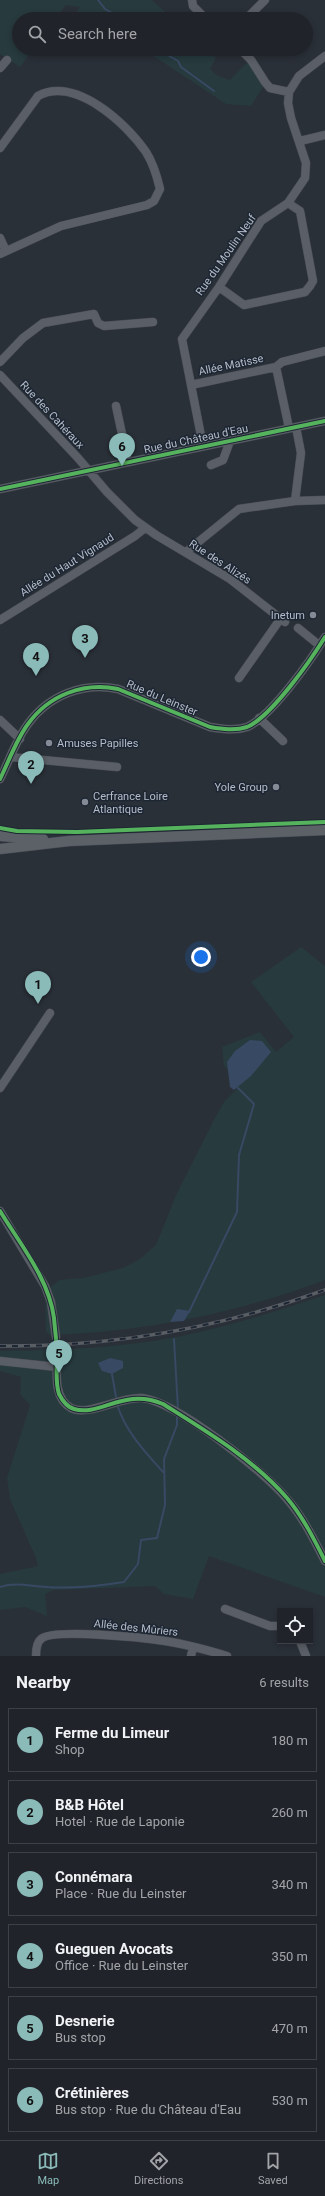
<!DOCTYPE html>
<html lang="en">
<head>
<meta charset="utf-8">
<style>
  body { margin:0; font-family:Roboto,sans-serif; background:#2d3036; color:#f1f3f6 }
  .controls { position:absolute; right:12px; bottom:12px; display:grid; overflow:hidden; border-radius:0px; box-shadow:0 2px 6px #0003 }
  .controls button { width:36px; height:36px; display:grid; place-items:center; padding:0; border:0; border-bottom:1px solid #3d4147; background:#20242a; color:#f1f3f6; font:20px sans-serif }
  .you { position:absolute; left:201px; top:957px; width:14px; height:14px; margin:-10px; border:3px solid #fff; border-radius:50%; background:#1a73e8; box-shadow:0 0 0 6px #1a73e833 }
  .badge { display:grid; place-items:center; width:26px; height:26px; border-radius:50%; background:#8bbbb9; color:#111; font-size:13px; font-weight:700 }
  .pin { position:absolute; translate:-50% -33px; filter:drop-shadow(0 1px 2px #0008) }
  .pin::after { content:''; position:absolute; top:21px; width:14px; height:12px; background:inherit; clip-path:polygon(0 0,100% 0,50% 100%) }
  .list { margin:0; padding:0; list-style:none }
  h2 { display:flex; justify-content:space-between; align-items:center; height:52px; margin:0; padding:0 16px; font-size:17px }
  h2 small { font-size:13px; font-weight:400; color:#a2a4a8 }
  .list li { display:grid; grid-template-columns:26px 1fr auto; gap:12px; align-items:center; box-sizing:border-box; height:64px; margin:0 8px 8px; padding:0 8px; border:1px solid #3d4147; border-radius:0px }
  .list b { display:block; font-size:15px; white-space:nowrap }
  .list p { margin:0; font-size:13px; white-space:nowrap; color:#a2a4a8 }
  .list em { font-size:13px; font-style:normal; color:#a2a4a8 }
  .icon { flex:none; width:22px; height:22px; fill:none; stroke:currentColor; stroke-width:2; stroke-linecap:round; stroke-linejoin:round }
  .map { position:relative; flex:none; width:325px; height:1656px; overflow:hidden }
  .search { position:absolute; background:#20242a; box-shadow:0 2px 6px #0003; left:12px; right:12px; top:12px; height:44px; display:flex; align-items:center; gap:10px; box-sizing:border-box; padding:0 14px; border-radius:22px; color:#a2a4a8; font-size:15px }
  .sheet { height:484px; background:#20242a }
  nav { display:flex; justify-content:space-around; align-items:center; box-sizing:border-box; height:56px; border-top:1px solid #3d4147; background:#20242a; font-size:11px; color:#a2a4a8 }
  nav a { display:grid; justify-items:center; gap:2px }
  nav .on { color:#8bbbb9 }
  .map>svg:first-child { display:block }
  .green { fill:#273a3e }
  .water { fill:#384963 }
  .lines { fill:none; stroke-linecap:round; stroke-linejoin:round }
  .stream { stroke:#384963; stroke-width:2 }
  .minor-casing { stroke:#484c53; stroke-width:9 }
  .major-casing { stroke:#484c55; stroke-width:11 }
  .minor { stroke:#5a5e66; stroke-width:8 }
  .major { stroke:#5c6168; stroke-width:10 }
  .rail-casing { stroke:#595d64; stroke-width:3.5 }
  .rail { stroke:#1d2633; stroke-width:2; stroke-dasharray:6; stroke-linecap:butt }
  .cycleway-casing { stroke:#1d2633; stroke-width:6 }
  .cycleway { stroke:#56b35d; stroke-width:4 }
  .poi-dot { fill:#848b96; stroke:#1d2633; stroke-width:1.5 }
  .labels { text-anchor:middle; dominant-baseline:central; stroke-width:3; stroke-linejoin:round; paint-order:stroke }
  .street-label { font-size:11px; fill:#b4bcc9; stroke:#1d2633 }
  .poi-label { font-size:11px; fill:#b4bcc9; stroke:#1d2633; text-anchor:end }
</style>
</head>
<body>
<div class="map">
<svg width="325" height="1656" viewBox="0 0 325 1656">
  <rect width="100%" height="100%" fill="#2a3038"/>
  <path class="green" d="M 0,0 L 152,0 L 173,19 L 99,19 L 94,15 L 93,19 L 72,19 L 80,7 L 66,5 L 55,19 L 19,19 L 19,49 L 33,49 L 20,67 L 0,54 Z
    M 143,49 L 206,49 L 216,58 L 210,69 L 218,76 L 230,80 L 248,62 L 263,87 L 251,106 L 226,104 Z
    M 301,947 L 325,966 L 325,1280 C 237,1313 144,1332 50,1335 L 46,1332 L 45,1292 L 59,1280 L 83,1278 L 123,1268 L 140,1259 L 156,1245 L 177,1193 L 215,1118 L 224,1102 L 238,1088 L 224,1065 L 222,1047 L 260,1032 L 276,1052 L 294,1037 L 251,982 Z
    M 325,1295 L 325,1597 L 209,1556 L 193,1599 L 164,1594 L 155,1586 L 53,1590 L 45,1594 L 47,1616 L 25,1607 L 0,1610 L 0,1574 L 38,1566 L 36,1558 L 10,1499 L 7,1478 L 30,1405 L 20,1394 L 21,1377 L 0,1371 L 0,1351 C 61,1350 122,1348 182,1336 C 230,1326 278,1311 325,1295 Z"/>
  <path class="water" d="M 250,1040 L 262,1041 L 271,1052 L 251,1076 L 234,1090 L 230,1087 L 227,1062 L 235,1051 Z
    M 177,1309 L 190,1311 L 184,1321 L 170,1322 Z
    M 110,1358 L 123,1361 L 123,1368 L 112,1374 L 102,1371 L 98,1363 Z"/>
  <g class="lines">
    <path class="stream" d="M 98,0 L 105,9 L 123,19
      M 157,49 L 178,61 L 181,67 L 214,91
      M 189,1312 L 237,1212 L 239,1155 L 254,1104 L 238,1088
      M 174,1339 L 178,1409
      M 112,1374 L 116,1397
      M 117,1404 C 125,1431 145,1452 163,1472
      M 0,1587 C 16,1582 29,1586 46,1587 C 72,1589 99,1586 124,1582 L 138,1564 L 141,1540 L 157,1538 L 165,1505 L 164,1459 L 177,1425 L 177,1416"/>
    <defs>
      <path id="minor" d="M 192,0 L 193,6 L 206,19
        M 246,19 L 265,0
        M 240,49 L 251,60 L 265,82 L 270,88 L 289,92
        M 0,68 L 7,60
        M 300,141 L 325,135
        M 0,148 L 38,96 C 75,76 126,123 146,152 C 153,163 157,176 160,189 L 154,201 L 147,205 L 61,226 L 0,254
        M 0,238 L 6,251
        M 219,287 L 244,305 L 305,292 L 310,286 L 313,281 L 300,211 L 288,203
        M 0,362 L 23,338 L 43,323 L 94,314 L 98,323 L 104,326 L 153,322
        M 276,367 L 289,428
        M 0,375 L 78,458 L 107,492 L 135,520 L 156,535 L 230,579 L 285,622
        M 191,385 L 276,367 L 282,362 L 325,351
        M 116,406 L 128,462
        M 203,446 L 182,339 L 219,287 L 261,221 L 288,203 L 305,178 L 306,163 L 291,118 L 288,103 L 289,92 L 299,76 L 325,56
        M 211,465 L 223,460 L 230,441
        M 0,489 L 325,421
        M 295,501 L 301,453 L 296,427
        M 186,552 L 239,509 L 295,501 L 325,500
        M 0,620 L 135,536 L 145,528
        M 298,628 L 319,645
        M 239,678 L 281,618
        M 259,718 L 283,741
        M 0,720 L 20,739
        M 11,757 L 117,767
        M 0,779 C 9,761 16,740 28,724 C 49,695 83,682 118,689 L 210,727 C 222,729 235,731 247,727 C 271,717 311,660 325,637
        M 0,1088 L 50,1013
        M 0,1211 L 45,1286 L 51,1302 L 56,1337
        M 57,1349 C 58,1367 51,1397 71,1408 C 88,1417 121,1396 142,1398 C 175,1401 265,1472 287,1499 C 303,1517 314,1540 325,1561
        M 0,1361 L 57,1367
        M 225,1609 L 270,1626 L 280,1626
        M 300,1641 L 306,1656
        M 36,1656 C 36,1651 36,1643 41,1639 C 53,1628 145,1638 165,1641 C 186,1644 207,1650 227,1656
        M 191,1656 L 193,1647"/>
      <path id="major" d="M 0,836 L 43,839
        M 0,849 L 69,841 L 325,830"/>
    </defs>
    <use href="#minor" class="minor-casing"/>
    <use href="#major" class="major-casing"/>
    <use href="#minor" class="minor"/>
    <use href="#major" class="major"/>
    <defs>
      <path id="rail" d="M 0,1346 C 111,1347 221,1328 325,1290"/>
    </defs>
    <use href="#rail" class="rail-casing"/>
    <use href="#rail" class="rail"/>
    <defs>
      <path id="cycleway" d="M 0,489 L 325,421
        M 0,779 C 9,761 16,740 28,724 C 49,695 83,682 118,689 L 210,727 C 222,729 235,731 247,727 C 271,717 311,660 325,637
        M 0,828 L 17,831 L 77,832 L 325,822
        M 0,1211 C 20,1244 49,1279 54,1318 C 55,1331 57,1343 57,1355 C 57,1367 55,1382 59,1394 C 62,1400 67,1407 74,1409 C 100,1417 124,1387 163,1404 C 206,1431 253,1459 287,1498 C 303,1517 314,1539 325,1561"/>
    </defs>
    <use href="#cycleway" class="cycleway-casing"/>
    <use href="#cycleway" class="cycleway"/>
  </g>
  <g class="poi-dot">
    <circle cx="313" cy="615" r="4"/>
    <circle cx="49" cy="743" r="4"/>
    <circle cx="276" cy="787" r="4"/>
    <circle cx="85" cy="802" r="4"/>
  </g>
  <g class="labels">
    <g class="street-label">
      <text transform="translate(226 255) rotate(-55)">Rue du Moulin Neuf</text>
      <text transform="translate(231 365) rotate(-12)">Allée Matisse</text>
      <text transform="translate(52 415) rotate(47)">Rue des Cahéraux</text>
      <text transform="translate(196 439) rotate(-12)">Rue du Château d'Eau</text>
      <text transform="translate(220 562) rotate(33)">Rue des Alizés</text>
      <text transform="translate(67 565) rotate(-32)">Allée du Haut Vignaud</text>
      <text transform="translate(162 698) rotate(23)">Rue du Leinster</text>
      <text transform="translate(136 1628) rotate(6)">Allée des Mûriers</text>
    </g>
    <g class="poi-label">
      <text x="305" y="615">Inetum</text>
      <text x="57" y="743" text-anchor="start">Amuses Papilles</text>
      <text x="268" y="787">Yole Group</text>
      <text x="93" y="796" text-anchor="start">Cerfrance Loire<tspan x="93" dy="13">Atlantique</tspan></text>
    </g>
  </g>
</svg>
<div class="controls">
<button><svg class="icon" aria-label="locate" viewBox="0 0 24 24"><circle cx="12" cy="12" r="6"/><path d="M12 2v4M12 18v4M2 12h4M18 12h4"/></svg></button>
</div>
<div class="you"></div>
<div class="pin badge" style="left:38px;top:1004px">1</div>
<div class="pin badge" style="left:31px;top:784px">2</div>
<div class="pin badge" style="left:85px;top:658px">3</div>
<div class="pin badge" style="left:36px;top:676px">4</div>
<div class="pin badge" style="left:59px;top:1373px">5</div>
<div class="pin badge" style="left:122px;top:466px">6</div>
<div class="search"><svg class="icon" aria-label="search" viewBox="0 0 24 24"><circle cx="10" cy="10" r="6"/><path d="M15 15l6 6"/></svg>Search here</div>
</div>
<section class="sheet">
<h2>Nearby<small>6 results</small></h2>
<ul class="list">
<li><span class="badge">1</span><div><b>Ferme du Limeur</b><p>Shop</p></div><em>180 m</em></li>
<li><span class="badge">2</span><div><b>B&amp;B Hôtel</b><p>Hotel · Rue de Laponie</p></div><em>260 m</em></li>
<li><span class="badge">3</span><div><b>Connémara</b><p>Place · Rue du Leinster</p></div><em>340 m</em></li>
<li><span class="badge">4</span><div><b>Gueguen Avocats</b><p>Office · Rue du Leinster</p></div><em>350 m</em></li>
<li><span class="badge">5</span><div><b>Desnerie</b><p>Bus stop</p></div><em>470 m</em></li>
<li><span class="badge">6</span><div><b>Crétinières</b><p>Bus stop · Rue du Château d'Eau</p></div><em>530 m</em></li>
</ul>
</section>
<nav>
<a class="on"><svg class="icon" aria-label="map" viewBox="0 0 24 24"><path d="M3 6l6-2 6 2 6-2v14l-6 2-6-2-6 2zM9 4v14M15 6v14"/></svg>Map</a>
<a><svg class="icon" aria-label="directions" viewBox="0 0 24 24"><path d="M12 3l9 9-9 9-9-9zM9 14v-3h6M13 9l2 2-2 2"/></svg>Directions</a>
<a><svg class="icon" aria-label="saved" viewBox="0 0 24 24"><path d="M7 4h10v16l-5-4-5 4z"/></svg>Saved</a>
</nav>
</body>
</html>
